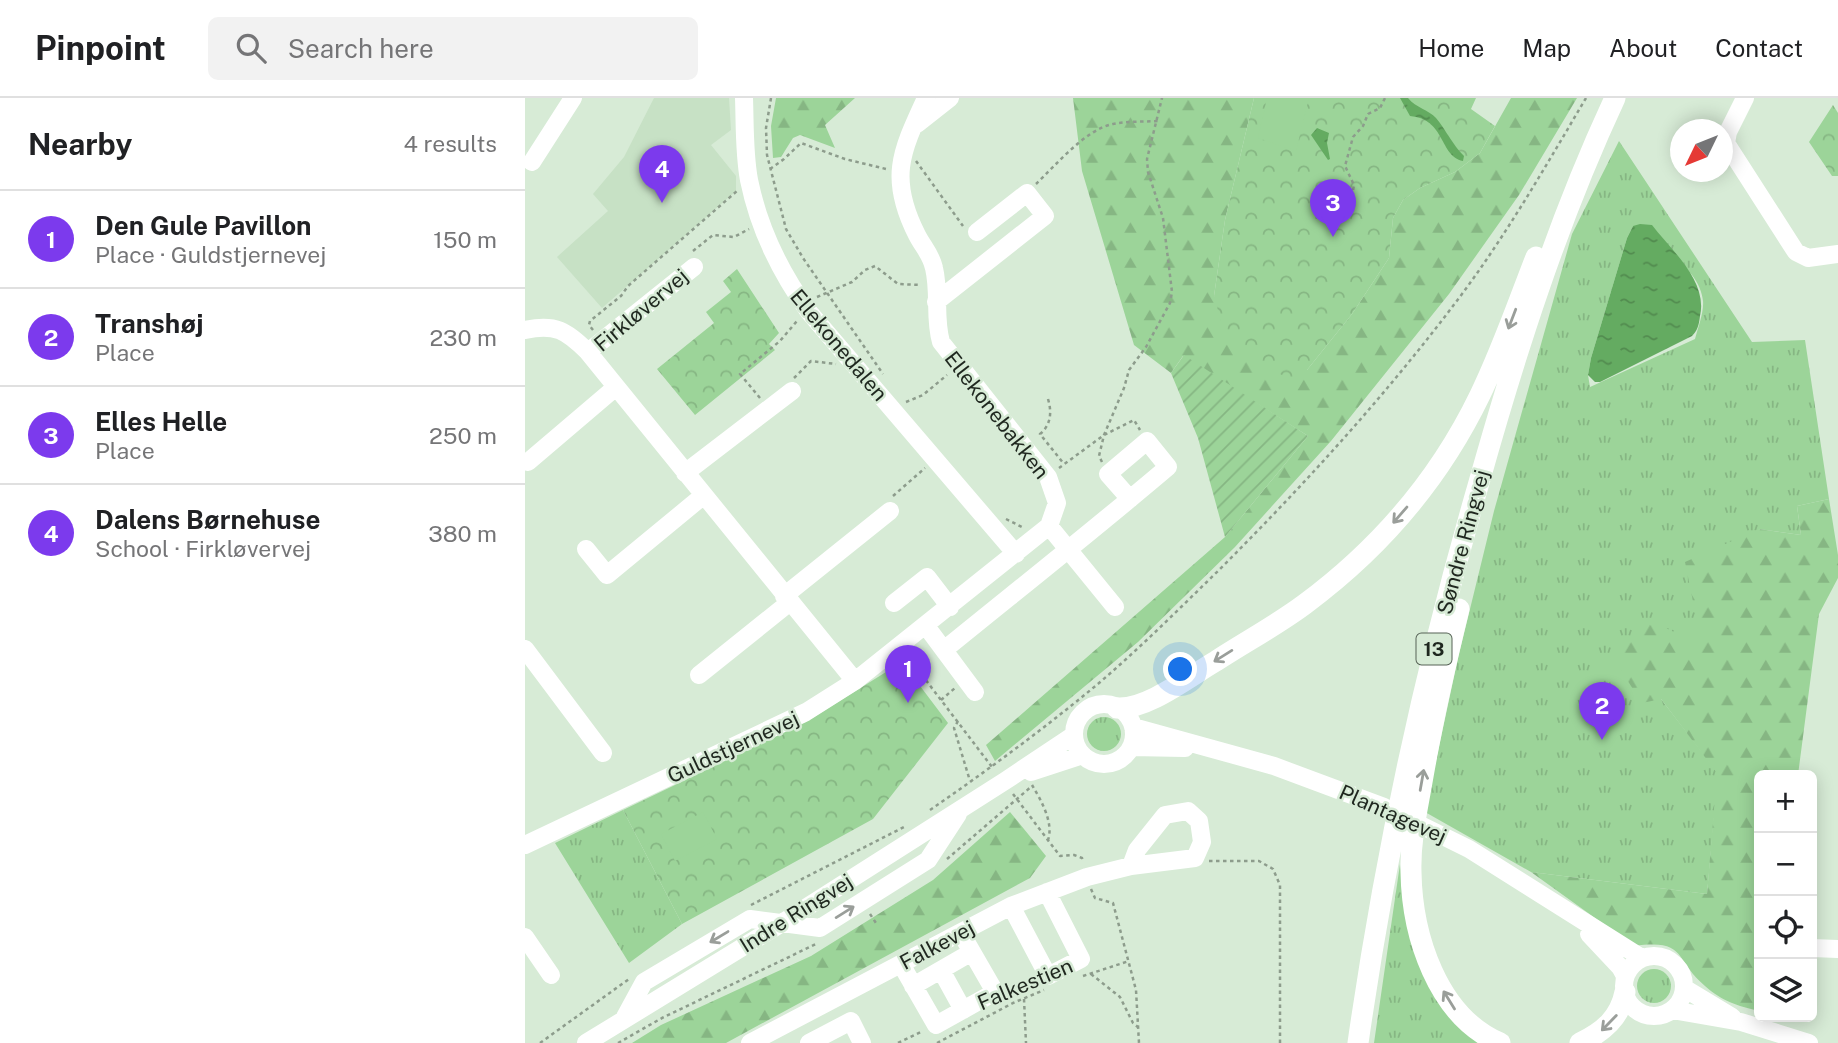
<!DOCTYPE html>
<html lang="en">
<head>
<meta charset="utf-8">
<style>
  body { margin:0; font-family:"Public Sans",sans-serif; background:#f2f2f2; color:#202124 }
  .controls { position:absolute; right:21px; bottom:21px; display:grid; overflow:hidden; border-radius:10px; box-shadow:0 4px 18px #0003 }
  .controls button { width:63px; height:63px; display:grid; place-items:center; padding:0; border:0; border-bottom:2px solid #e0e0e0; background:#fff; color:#202124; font:35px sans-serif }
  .compass { position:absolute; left:1145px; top:21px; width:63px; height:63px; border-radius:50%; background:#fff; box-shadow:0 4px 18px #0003; rotate:227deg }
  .you { position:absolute; left:656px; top:572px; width:24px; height:24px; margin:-18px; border:5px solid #fff; border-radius:50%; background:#1a73e8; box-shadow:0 0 0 10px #1a73e833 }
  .badge { display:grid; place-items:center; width:46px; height:46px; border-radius:50%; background:#7c3aed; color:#fff; font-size:23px; font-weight:700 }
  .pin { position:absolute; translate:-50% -58px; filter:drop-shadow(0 2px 4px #0008) }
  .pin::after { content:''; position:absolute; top:37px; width:24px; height:21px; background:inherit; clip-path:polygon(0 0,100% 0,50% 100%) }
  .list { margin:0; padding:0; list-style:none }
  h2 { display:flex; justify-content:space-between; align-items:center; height:91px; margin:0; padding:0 28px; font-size:30px }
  h2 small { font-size:23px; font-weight:400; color:#757577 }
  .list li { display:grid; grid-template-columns:46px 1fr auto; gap:21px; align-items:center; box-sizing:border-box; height:98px; padding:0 28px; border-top:2px solid #e0e0e0 }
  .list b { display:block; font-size:26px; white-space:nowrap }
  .list p { margin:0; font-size:23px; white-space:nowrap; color:#757577 }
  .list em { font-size:23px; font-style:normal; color:#757577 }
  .icon { flex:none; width:38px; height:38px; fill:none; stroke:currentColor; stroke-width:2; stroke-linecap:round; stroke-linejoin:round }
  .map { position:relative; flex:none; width:1313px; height:945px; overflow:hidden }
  header { display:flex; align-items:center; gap:42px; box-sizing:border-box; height:98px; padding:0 35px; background:#fff; border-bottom:2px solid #e0e0e0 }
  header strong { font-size:33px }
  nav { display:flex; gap:38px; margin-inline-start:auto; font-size:24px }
  .search { width:490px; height:63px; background:#f2f2f2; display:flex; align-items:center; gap:18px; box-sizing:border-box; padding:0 24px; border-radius:10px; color:#757577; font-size:26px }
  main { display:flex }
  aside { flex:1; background:#fff }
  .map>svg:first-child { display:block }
  .built { fill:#c7e1c5 }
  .grass { fill:url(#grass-tufts); fill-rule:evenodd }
  .forest { fill:url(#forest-firs) }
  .park { fill:url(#park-crowns) }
  .garden { fill:url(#garden-furrows) }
  .pitch { fill:#9cd499 }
  .water { fill:url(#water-ripples) }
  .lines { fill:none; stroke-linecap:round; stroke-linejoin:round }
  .path { stroke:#8d9c8c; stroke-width:2.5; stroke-dasharray:3.5 3.5; stroke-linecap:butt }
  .minor { stroke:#fff; stroke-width:18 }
  .major { stroke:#fff; stroke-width:21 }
  .oneway { stroke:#9a9e9a }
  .labels { text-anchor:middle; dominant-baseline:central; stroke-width:5; stroke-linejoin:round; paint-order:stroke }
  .shield { fill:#d7ebd6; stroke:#566256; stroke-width:2 }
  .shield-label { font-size:19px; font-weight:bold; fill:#1f271f }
  .street-label { font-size:21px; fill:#1f271f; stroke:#d7ebd6 }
</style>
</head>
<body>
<header>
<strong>Pinpoint</strong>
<div class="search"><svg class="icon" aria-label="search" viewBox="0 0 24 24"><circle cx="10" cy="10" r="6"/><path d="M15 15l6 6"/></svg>Search here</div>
<nav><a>Home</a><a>Map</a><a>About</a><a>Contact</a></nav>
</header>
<main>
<aside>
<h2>Nearby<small>4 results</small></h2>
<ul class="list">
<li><span class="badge">1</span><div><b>Den Gule Pavillon</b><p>Place · Guldstjernevej</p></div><em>150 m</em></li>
<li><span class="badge">2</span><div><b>Transhøj</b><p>Place</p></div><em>230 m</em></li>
<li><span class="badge">3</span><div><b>Elles Helle</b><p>Place</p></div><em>250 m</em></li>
<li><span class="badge">4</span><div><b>Dalens Børnehuse</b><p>School · Firkløvervej</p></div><em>380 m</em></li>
</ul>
</aside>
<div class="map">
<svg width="1313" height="945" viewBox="0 0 1313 945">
  <defs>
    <pattern id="grass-tufts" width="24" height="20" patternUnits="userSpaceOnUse" patternTransform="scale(1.75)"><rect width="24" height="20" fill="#9cd499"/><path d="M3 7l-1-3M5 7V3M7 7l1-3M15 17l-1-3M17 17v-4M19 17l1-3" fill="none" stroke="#86b683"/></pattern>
    <pattern id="forest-firs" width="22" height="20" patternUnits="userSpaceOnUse" patternTransform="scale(1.75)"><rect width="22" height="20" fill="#9cd499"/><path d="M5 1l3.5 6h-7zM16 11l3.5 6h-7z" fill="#86b683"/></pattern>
    <pattern id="park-crowns" width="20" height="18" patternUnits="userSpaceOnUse" patternTransform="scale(1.75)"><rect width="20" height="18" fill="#9cd499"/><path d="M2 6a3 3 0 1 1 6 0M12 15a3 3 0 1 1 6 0" fill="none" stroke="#86b683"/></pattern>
    <pattern id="garden-furrows" width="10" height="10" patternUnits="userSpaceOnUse" patternTransform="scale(1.75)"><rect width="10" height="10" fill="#9cd499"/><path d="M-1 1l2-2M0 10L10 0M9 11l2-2" fill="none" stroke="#86b683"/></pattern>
    <pattern id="water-ripples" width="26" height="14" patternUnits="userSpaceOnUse" patternTransform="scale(1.75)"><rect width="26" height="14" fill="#64ab61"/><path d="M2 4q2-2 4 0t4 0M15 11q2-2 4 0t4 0" fill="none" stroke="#528b4f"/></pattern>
  </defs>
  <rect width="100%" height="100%" fill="#d7ebd6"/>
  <path class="built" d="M 129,0 L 204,0 L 206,32 L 186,47 L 211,78 L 211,93 L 77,210 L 32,159 L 83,113 L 68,96 L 99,59 Z"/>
  <path class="grass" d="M 1094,43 L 1227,244 L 1280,242 L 1304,401 L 1272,408 L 1276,437 L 1234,431 L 1177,548 L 1136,601 L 1193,675 L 1182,796 L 1006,774 L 900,714 L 933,560 L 969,413 L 1047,136 ZM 1108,128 C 1132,147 1175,170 1178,203 C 1179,214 1173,230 1170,241 L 1065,289 L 1063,277 L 1066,260 L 1102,140 Z
    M562 636a17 17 0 1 1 34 0a17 17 0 1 1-34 0Z
    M 98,712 L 157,826 L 104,865 L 30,745 Z
    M 875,766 L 887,836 L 955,945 L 849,945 Z
    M1112 888a17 17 0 1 1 34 0a17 17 0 1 1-34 0Z"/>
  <path class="forest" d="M 251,0 L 330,0 L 300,27 L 310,50 L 275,37 L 268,40 L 256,59 L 248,60 L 246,28 Z
    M 548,0 L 729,0 L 700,122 L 689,198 L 782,272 L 827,216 L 864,160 L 868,120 L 878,102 L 895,90 L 930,74 L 955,55 L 986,0 L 1052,0 L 994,97 L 924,196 L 806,343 L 710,449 L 613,544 L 470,663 L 461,647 L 700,439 L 783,338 L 658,258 L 646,275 L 609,247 L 557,73 Z
    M 1304,401 L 1313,457 L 1313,480 L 1294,516 L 1273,677 L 1234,677 L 1234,913 C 1212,908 1197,903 1180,888 C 1148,861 1163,841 1109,848 L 1006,774 L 1182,796 L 1192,675 L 1136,601 L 1117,605 L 1086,557 L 1123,521 L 1177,548 L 1160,464 L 1234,431 L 1276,437 L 1272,408 Z
    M 485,714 L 521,758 L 505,780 L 201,945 L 107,945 L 136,927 L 286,858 L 408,782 Z"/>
  <path class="park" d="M 729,0 L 951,0 L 946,11 L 970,28 L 955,55 L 930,74 L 895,90 L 878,102 L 868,120 L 864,160 L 827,216 L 782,272 L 768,282 L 731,265 L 699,235 L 689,198 L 700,122 Z
    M 1308,7 L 1313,15 L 1313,78 L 1307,78 L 1284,44 Z
    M 212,171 L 254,235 L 244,246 L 250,252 L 170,317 L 132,271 L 189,225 L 181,214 L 206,194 L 198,183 Z
    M 377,564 L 423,625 L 348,721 L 157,826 L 98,712 L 281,624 Z"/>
  <path class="garden" d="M 659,257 L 783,338 L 700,439 L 673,340 L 646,275 Z"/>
  <path class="pitch" d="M 742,0 L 784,0 L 771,53 L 733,40 Z
    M 178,714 L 192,741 L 150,763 L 136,736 Z"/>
  <path class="water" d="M 875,0 L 883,0 C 891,10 904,12 911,20 C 921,32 927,46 939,58 L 938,63 C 914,58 921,21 885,18 Z
    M 792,30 L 804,35 L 802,45 L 805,61 L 803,62 L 786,37 Z
    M 1115,126 L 1127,127 C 1147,153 1183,183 1175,218 C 1174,226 1173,232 1167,238 L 1075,284 L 1070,284 L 1063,277 L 1066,260 L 1102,140 L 1108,128 Z"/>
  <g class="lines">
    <path class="path" d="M 246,0 L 241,30 L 242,57 L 261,131 L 278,160 L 358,276
      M 391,63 L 438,128
      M 245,71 L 259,61 L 276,45 L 320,61 L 361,71
      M 511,86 C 531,67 561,31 588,26 C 603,23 618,24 633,23
      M 809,129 L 827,98 L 829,87 L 820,68 L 828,39 L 838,28 L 843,16 L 855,10 L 860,0
      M 168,153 L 188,137 L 209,139 L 224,131
      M 292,199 L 327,184 L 340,172 L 350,168 L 373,186 L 396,187
      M 68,232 L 64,227 L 65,223 L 96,198 L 103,188 L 212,93
      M 269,280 L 286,263 L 311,266
      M 235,300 L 215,276 L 255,243 L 272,223
      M 523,301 C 527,314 526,327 515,336 L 539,366
      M 381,304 L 398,297 L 422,277
      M 577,364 L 574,358 L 579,337 L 599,290 L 604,272 L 621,249 L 645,205 L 647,194 L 638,120 L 623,74 L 622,61 L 637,0
      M 534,370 L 579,337 L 609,322 L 615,332
      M 368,398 L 400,370
      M 481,421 L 497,429
      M 384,560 L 467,669
      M 416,602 L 430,590
      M 433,623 L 429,630 L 445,683
      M 507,687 C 516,702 529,725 523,742
      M 488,696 L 535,758 L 549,757 L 557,760 L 559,764
      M 405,712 C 463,672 520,630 574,585 C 615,550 654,511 693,473 C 780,386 863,295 937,196 C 983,134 1022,66 1061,0
      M 422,761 L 507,688
      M 684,763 L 734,763 L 748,771 L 755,787 L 755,945
      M 566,791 L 570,800 L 588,805 L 611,892 L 614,945
      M 226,807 L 379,729
      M 345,816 L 351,825
      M 566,876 L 595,899 L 608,925 L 614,930
      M 558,878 L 604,863
      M 499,901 L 501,945
      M 15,945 L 104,881
      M 93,945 L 137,920 L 293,845
      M 373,945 L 398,933
      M 412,945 L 488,905 L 519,892"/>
    <path class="minor" d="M 219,0 C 220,27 219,55 224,82 C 234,131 255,174 284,214 L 491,456
      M 1220,0 L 1203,34 L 1201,45 L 1271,154 L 1283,160 L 1313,156
      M 392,26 L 425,0
      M 7,64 L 48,0
      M 169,169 L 63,254 L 330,583
      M 411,204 L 520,118 L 502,95 L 452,134
      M 0,232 C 30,225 42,233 63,254
      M 3,364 L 91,289
      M 160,375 L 267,293
      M 524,428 L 590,509
      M 61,451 L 82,477 L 179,397
      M 259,498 L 365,413
      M 369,505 L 402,479 L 425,509
      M 401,528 L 450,594
      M 0,551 L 78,655
      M 419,552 C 494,491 570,431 643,369 L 622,343 L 583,376 L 605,401
      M 174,577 L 265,504
      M549 636a30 30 0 1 1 60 0a30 30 0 1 1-60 0Z
      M 608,629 L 749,668 L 859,709 L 944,751 L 1117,860
      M 606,649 L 660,650
      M 506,674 L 558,657
      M 0,747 L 281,614 L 330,583 L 524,428 L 532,405 L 523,379 L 416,244 C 409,220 415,195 409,170 C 406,156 398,149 392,137 C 363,80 376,54 401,0
      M 486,808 L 523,878 L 556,861 L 522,794
      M 1064,836 L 1095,869 L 1100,878
      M 0,839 L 26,877
      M 1287,850 L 1313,851
      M1099 888a30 30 0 1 1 60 0a30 30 0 1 1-60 0Z
      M 376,866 L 411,927 L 470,894 L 436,835
      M 416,872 L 438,912
      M 388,888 L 447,854
      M 1159,890 L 1207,919
      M 1147,912 L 1216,924 L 1284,945
      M 100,919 L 119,884 L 225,821 L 295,830 L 403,762 L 433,716
      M 61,945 L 257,825 L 480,683 L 549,637
      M 225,945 L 486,808 L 562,779 L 606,768 L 670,760 L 677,744 L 674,723 L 663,713 L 640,717 L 612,752 L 606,768
      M 284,945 L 326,923 L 337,945"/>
    <path class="major" d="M 934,511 C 920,568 907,626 897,684 C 892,713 885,743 886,774 C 887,837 912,918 975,945
      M 592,610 C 622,612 665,578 691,563 C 720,544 752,527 780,506 C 854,451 915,380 955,297 C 977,252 993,205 1011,159
      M 833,945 C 860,756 900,571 953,388 C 990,256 1032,124 1090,0
      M 1055,945 C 1078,934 1095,920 1100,894"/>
  </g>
  <defs><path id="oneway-shaft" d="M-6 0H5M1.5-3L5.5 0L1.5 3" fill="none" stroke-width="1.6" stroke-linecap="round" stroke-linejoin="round" transform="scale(1.75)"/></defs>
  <g class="oneway">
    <use href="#oneway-shaft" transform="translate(987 221) rotate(111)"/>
    <use href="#oneway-shaft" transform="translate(875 417) rotate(131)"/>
    <use href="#oneway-shaft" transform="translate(698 558) rotate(148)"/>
    <use href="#oneway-shaft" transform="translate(897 682) rotate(-80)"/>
    <use href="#oneway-shaft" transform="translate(320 814) rotate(-32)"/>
    <use href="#oneway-shaft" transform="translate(194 839) rotate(149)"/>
    <use href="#oneway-shaft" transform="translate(924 902) rotate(-122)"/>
    <use href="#oneway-shaft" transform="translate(1084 925) rotate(134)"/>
  </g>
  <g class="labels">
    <rect class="shield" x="891.5" y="535.5" width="35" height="31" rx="5"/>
    <g class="shield-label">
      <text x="909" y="551">13</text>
    </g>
    <g class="street-label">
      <text transform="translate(116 212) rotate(-40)">Firkløvervej</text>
      <text transform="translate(314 247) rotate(50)">Ellekonedalen</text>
      <text transform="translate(472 317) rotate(52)">Ellekonebakken</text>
      <text transform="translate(938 444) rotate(-75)">Søndre Ringvej</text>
      <text transform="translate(208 649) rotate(-25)">Guldstjernevej</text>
      <text transform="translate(868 716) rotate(24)">Plantagevej</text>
      <text transform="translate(271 815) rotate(-32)">Indre Ringvej</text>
      <text transform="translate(412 847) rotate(-28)">Falkevej</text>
      <text transform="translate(500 886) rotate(-23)">Falkestien</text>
    </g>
  </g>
</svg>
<div class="controls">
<button>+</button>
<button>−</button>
<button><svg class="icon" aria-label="locate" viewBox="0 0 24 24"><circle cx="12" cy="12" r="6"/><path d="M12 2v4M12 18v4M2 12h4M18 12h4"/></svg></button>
<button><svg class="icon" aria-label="layers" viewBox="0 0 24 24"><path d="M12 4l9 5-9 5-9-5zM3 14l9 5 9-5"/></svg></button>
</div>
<svg class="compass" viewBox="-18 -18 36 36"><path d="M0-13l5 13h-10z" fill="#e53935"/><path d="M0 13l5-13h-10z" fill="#757577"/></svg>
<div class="you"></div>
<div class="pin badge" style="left:383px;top:605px">1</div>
<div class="pin badge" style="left:1077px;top:642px">2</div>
<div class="pin badge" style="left:808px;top:139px">3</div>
<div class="pin badge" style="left:137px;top:105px">4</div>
</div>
</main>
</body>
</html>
